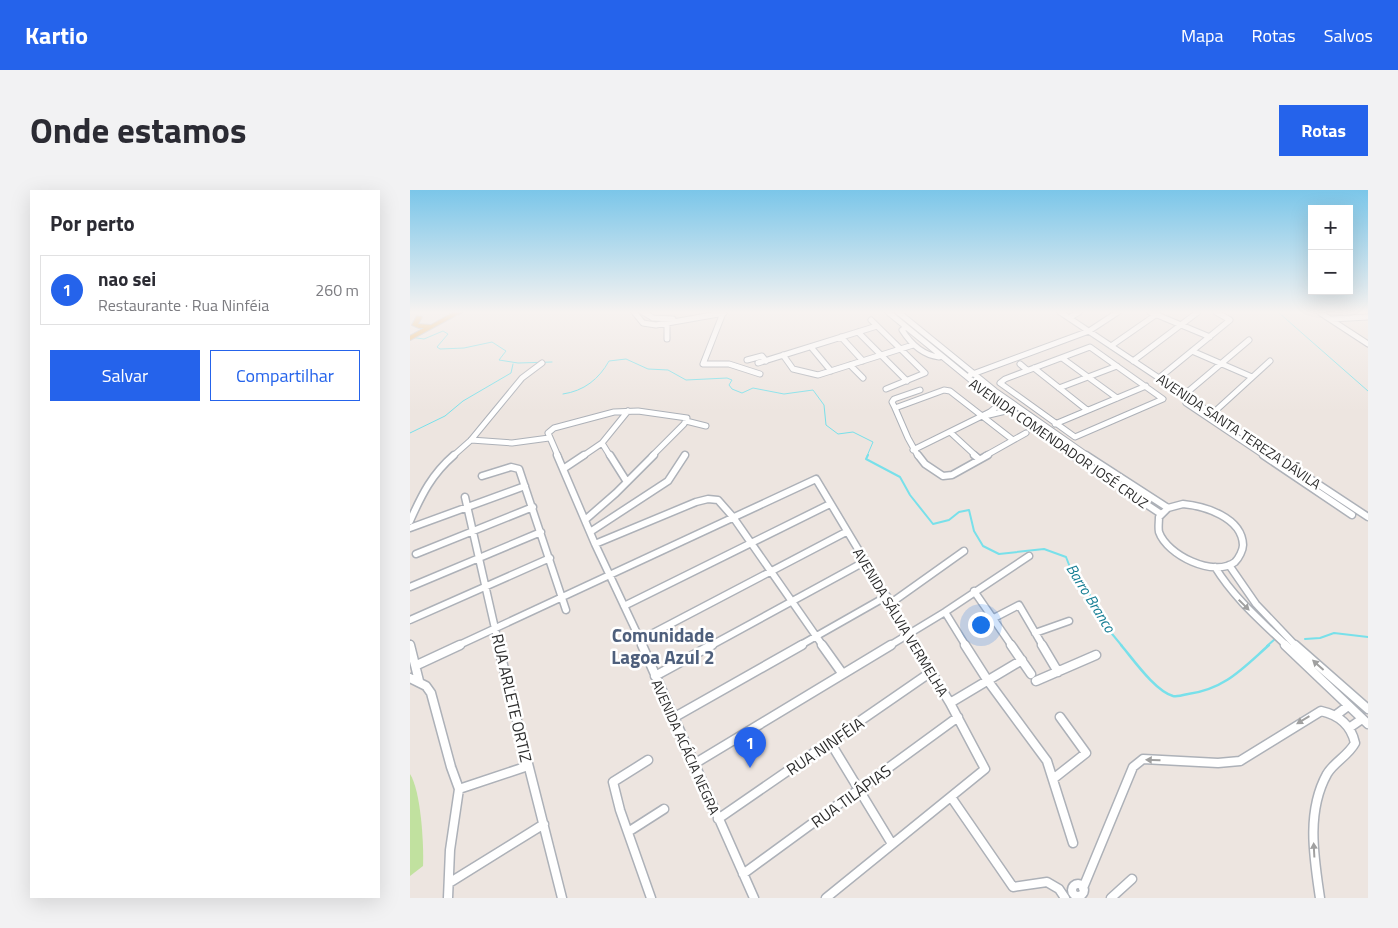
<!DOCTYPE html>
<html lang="pt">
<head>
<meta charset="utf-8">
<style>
  body { margin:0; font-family:"Titillium Web",sans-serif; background:#f2f2f3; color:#2b2b33 }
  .controls { position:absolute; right:15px; top:15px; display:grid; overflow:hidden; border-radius:0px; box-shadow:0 5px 20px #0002 }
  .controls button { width:45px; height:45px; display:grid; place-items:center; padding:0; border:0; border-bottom:1px solid #e1e1e2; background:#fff; color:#2b2b33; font:25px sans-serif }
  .you { position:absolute; left:570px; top:434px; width:18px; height:18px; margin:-12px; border:4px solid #fff; border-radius:50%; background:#1a73e8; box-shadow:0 0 0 8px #1a73e833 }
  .badge { display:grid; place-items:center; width:32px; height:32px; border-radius:50%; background:#2563eb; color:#fff; font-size:16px; font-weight:700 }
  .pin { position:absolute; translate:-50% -41px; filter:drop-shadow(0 1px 2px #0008) }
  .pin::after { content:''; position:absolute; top:26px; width:18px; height:15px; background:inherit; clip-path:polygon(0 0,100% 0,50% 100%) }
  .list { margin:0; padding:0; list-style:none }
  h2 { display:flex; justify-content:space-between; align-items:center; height:65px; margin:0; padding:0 20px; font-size:21px }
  h2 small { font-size:16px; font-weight:400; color:#7c7c81 }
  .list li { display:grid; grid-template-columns:32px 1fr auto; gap:15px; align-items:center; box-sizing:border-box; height:70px; margin:0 10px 10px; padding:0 10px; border:1px solid #e1e1e2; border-radius:0px }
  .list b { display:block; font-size:19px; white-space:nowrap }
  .list p { margin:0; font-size:16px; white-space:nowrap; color:#7c7c81 }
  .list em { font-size:16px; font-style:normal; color:#7c7c81 }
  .actions { display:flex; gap:10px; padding:15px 20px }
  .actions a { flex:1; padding:11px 0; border:1px solid #2563eb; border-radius:0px; text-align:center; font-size:18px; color:#2563eb }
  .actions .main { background:#2563eb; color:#fff }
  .map { position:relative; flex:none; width:958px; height:708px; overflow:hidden; border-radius:0px }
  header { display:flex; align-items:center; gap:30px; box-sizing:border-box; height:70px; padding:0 25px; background:#2563eb; color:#fff }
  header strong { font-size:24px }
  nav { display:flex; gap:28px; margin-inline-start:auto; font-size:18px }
  .intro { display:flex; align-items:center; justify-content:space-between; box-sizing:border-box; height:120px; padding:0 30px }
  h1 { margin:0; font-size:35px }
  .button { padding:12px 22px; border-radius:0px; background:#2563eb; color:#fff; font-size:18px; font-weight:700 }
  main { display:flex; gap:30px; padding:0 30px }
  aside { flex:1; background:#fff; border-radius:0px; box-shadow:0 5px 20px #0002 }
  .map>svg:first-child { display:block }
  .green { fill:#c1e19f }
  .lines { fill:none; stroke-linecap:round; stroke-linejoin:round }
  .stream-far2 { stroke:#78e0ea; stroke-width:1 }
  .stream-far1 { stroke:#78e0ea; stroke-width:2 }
  .stream { stroke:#78e0ea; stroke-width:2.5 }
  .minor-far2-casing { stroke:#adb1b8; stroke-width:7 }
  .minor-far1-casing { stroke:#adb1b8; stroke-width:9 }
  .minor-casing { stroke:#adb1b8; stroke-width:11 }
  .major-casing { stroke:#c4c4c4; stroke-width:2 }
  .minor-far2 { stroke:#fff; stroke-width:5 }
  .minor-far1 { stroke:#fff; stroke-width:6 }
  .minor { stroke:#fff; stroke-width:8 }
  .major { fill:#ebb567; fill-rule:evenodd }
  .oneway { fill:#a0a0a0 }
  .labels { text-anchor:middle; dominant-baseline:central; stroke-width:5; stroke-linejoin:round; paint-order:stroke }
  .street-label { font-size:14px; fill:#2d2d2d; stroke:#fff }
  .water-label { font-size:15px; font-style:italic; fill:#147d93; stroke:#fff }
  .near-street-label { font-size:16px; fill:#2d2d2d; stroke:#fff }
  .district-label { font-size:19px; font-weight:bold; fill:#4e5f7c; stroke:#fff }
</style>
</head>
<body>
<header>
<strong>Kartio</strong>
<nav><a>Mapa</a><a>Rotas</a><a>Salvos</a></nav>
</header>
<div class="intro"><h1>Onde estamos</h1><a class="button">Rotas</a></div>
<main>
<aside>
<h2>Por perto<small></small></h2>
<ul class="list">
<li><span class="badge">1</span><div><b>nao sei</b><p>Restaurante · Rua Ninféia</p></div><em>260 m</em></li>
</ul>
<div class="actions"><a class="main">Salvar</a><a>Compartilhar</a></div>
</aside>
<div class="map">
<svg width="958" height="708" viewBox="0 0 958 708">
  <rect width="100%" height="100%" fill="#ede5e0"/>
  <path class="green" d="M 0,584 C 11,601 14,655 13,676 L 0,686 Z"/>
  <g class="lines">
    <path class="stream-far2" d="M 868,122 L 958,201
      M 0,147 L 14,149 L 33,141 L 38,144 L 27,157 L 30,159 L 54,158 L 82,152 L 96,161 L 89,170 L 108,173 L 142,172
      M 153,204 C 174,201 189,189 199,171 L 216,169 L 238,179 L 258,180 L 276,190 L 317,188 L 322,190 L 319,195 L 322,199 L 332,203 L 343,198 L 374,204 L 403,200 L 414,215 L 416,235 L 428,244 L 443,242 L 463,252 L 457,266
      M 0,243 L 35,226 L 53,211 L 101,183 L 103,174"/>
    <path class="stream-far1" d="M 458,265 L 456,269 L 490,287 L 500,305 L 523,334 L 539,330 L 549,322 L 559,320 L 564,341 L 573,356 L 589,364 L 634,359 L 656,367 L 663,385 L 680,405 L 698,439 L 712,456
      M 895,449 L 910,448 L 924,443 L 958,447
      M 857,456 L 865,449"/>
    <path class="stream" d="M 711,455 C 723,469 745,501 763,506 C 767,507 774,505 778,504 C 815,499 833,478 859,455"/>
    <defs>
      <path id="minor-far2" d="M 224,122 L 233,133 L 246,135 L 314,123
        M 233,122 L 243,128 L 263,129
        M 478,122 L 577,203 L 664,266
        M 488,122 L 585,201 L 678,266
        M 650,122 L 866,266
        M 740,122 L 800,147
        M 909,122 L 958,154
        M 313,123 L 293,174 L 319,174 L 350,184
        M 659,128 L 669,122
        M 921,129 L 958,127
        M 461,130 L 515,183 L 476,199
        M 257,134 L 257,149
        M 495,138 L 492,140 C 501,154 512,165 529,167
        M 448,142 L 497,191
        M 431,147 L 453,171
        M 701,156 L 747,124
        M 401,157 L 421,181
        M 680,157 L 753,209 L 665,247 L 590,193 L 595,189 Z
        M 782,161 L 842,187
        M 373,165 L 383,179 L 408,185 L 503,155
        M 652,168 L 707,208
        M 337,170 L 352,166 L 356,171
        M 723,171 L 788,122
        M 348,173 L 467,136
        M 610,174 L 617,180
        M 440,175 L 453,188
        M 624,178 L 677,220
        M 560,185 L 679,141 L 708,122
        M 749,188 L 820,130 L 806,122
        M 649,198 L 707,176
        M 774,205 L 839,150
        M 776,213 L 855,266
        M 485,218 L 482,212 L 484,209 L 510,200
        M 802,224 L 860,171
        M 579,225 L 600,220
        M 276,231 L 296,236
        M 645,234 L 736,196
        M 540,242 L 566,266
        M 61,250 L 102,253 L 139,248
        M 192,253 L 200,266
        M 503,260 L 580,222 L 591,213
        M 43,266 L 61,250 L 112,188 L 132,173
        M 148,266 L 138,243 L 144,238 L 204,222 L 228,221 L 277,228 L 274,234 L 242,266
        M 173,266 L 192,253 L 218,221
        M 508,266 L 498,248 L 485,218 L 534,200 L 540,201 L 603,250
        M 575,266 L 616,243"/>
      <path id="minor-far1" d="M 147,265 L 185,354 L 233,456
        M 200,265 L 217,292
        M 508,265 L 515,274 L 533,286 L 542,285 L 578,265
        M 564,265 L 569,269
        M 662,265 L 751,324
        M 676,265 L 758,318
        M 853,265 L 942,325
        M 864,265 L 958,327
        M 153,279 L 174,265
        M 72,286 L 101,277 L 109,279 L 156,420
        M 55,307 L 89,456
        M 773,314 C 794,316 832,327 833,355 C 833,360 829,368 825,372 C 804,388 757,365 749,342 C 748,338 749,332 749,327 L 758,318 Z
        M 175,330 L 206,303 L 244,265
        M 0,331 C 12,304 22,284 44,265
        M 0,338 L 115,296
        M 180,342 L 258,291 L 275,265
        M 185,354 L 286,312 L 298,309 L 308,310 L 323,327 L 413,456
        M 6,364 L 123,317
        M 819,375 L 846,414 L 886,456
        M 805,377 C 824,408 851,431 877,456
        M 0,397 L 131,342
        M 564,401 L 602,456
        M 481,413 L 554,361
        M 214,416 L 420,314
        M 535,422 L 556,456
        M 584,428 L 609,415 L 633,456
        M 0,430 L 140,368
        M 625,443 L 659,431
        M 230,450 L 436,342
        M 0,454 L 0,456
        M 47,456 L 406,289 L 506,456
        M 300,456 L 454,372
        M 389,456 L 477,406
        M 479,456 L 535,422 L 619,366"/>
      <path id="minor" d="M 0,455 L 9,491
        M 88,455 L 152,708
        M 232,455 L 344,708
        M 412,455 L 432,483
        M 555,455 L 578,491 L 637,571 L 663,653
        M 601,455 L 621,484
        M 632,455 L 648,482
        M 875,455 L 958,534
        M 885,455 L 958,519
        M 7,475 L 50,455
        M 245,486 L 302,455
        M 0,488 L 16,496 L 21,503 L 41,577 L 49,599 L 40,660 L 38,708
        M 626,491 L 686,465
        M 540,513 L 612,470
        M 926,525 L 938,516
        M 263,528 L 392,455
        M 939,538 L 952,529
        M 420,552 L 482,654
        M 238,570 L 203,592 L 210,620 L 241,708
        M 284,574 L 481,455
        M 643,589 L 676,563 L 650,527
        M 49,599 L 118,576
        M 541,607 L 603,697 L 637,692 L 649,699 L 655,708
        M 308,629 L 521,482
        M 218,642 L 254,619
        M 333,684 L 548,527
        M 39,693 L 134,634
        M662 700a6 6 0 1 1 12 0a6 6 0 1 1-12 0Z
        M 673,698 L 723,577 L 733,569 L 808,573 L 830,571 L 911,521 C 929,525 941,535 945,553 C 938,566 924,572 917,584 C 896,622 904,667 910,708
        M 416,708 L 575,579 L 540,513 L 505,455
        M 701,708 L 722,689"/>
      <path id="major" d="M 44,122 L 52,122 L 0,150 L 0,146 L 14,138 L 9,138 L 2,135 L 7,126 L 12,127 L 8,134 L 21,135 Z"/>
    </defs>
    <use href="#minor-far2" class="minor-far2-casing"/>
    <use href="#minor-far1" class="minor-far1-casing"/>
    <use href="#minor" class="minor-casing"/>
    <use href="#major" class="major-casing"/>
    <use href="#minor-far2" class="minor-far2"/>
    <use href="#minor-far1" class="minor-far1"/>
    <use href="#minor" class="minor"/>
    <use href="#major" class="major"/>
  </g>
  <defs><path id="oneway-solid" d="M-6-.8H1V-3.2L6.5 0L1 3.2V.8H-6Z" transform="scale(1.25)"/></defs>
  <g class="oneway">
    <use href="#oneway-solid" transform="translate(834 415) rotate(45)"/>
    <use href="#oneway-solid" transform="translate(908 475) rotate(-138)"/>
    <use href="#oneway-solid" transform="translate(893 530) rotate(149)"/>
    <use href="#oneway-solid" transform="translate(743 570) rotate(-178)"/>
    <use href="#oneway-solid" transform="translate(904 660) rotate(-93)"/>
  </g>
  <linearGradient id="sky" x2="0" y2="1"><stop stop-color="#7bc6e9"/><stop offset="0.55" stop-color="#f7f3f1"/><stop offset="1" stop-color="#f7f3f1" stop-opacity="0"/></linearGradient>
  <rect width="958" height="222" fill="url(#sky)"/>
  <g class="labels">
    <g class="street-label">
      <text transform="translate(829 241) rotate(34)">AVENIDA SANTA TEREZA DÁVILA</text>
      <text transform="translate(649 253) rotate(35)">AVENIDA COMENDADOR JOSÉ CRUZ</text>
      <text transform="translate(491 432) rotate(59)">AVENIDA SÁLVIA VERMELHA</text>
      <text transform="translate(276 557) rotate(66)">AVENIDA ACÁCIA NEGRA</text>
    </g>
    <g class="water-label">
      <text transform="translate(681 408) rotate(58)">Barro Branco</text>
    </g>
    <g class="near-street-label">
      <text transform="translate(102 508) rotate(77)">RUA ARLETE ORTIZ</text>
      <text transform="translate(415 556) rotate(-34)">RUA NINFÉIA</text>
      <text transform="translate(441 606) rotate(-36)">RUA TILÁPIAS</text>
    </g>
    <g class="district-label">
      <text x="253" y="444">Comunidade<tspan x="253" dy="22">Lagoa Azul 2</tspan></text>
    </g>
  </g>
</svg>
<div class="controls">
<button>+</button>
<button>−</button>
</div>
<div class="you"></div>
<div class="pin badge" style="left:340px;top:578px">1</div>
</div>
</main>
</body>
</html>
